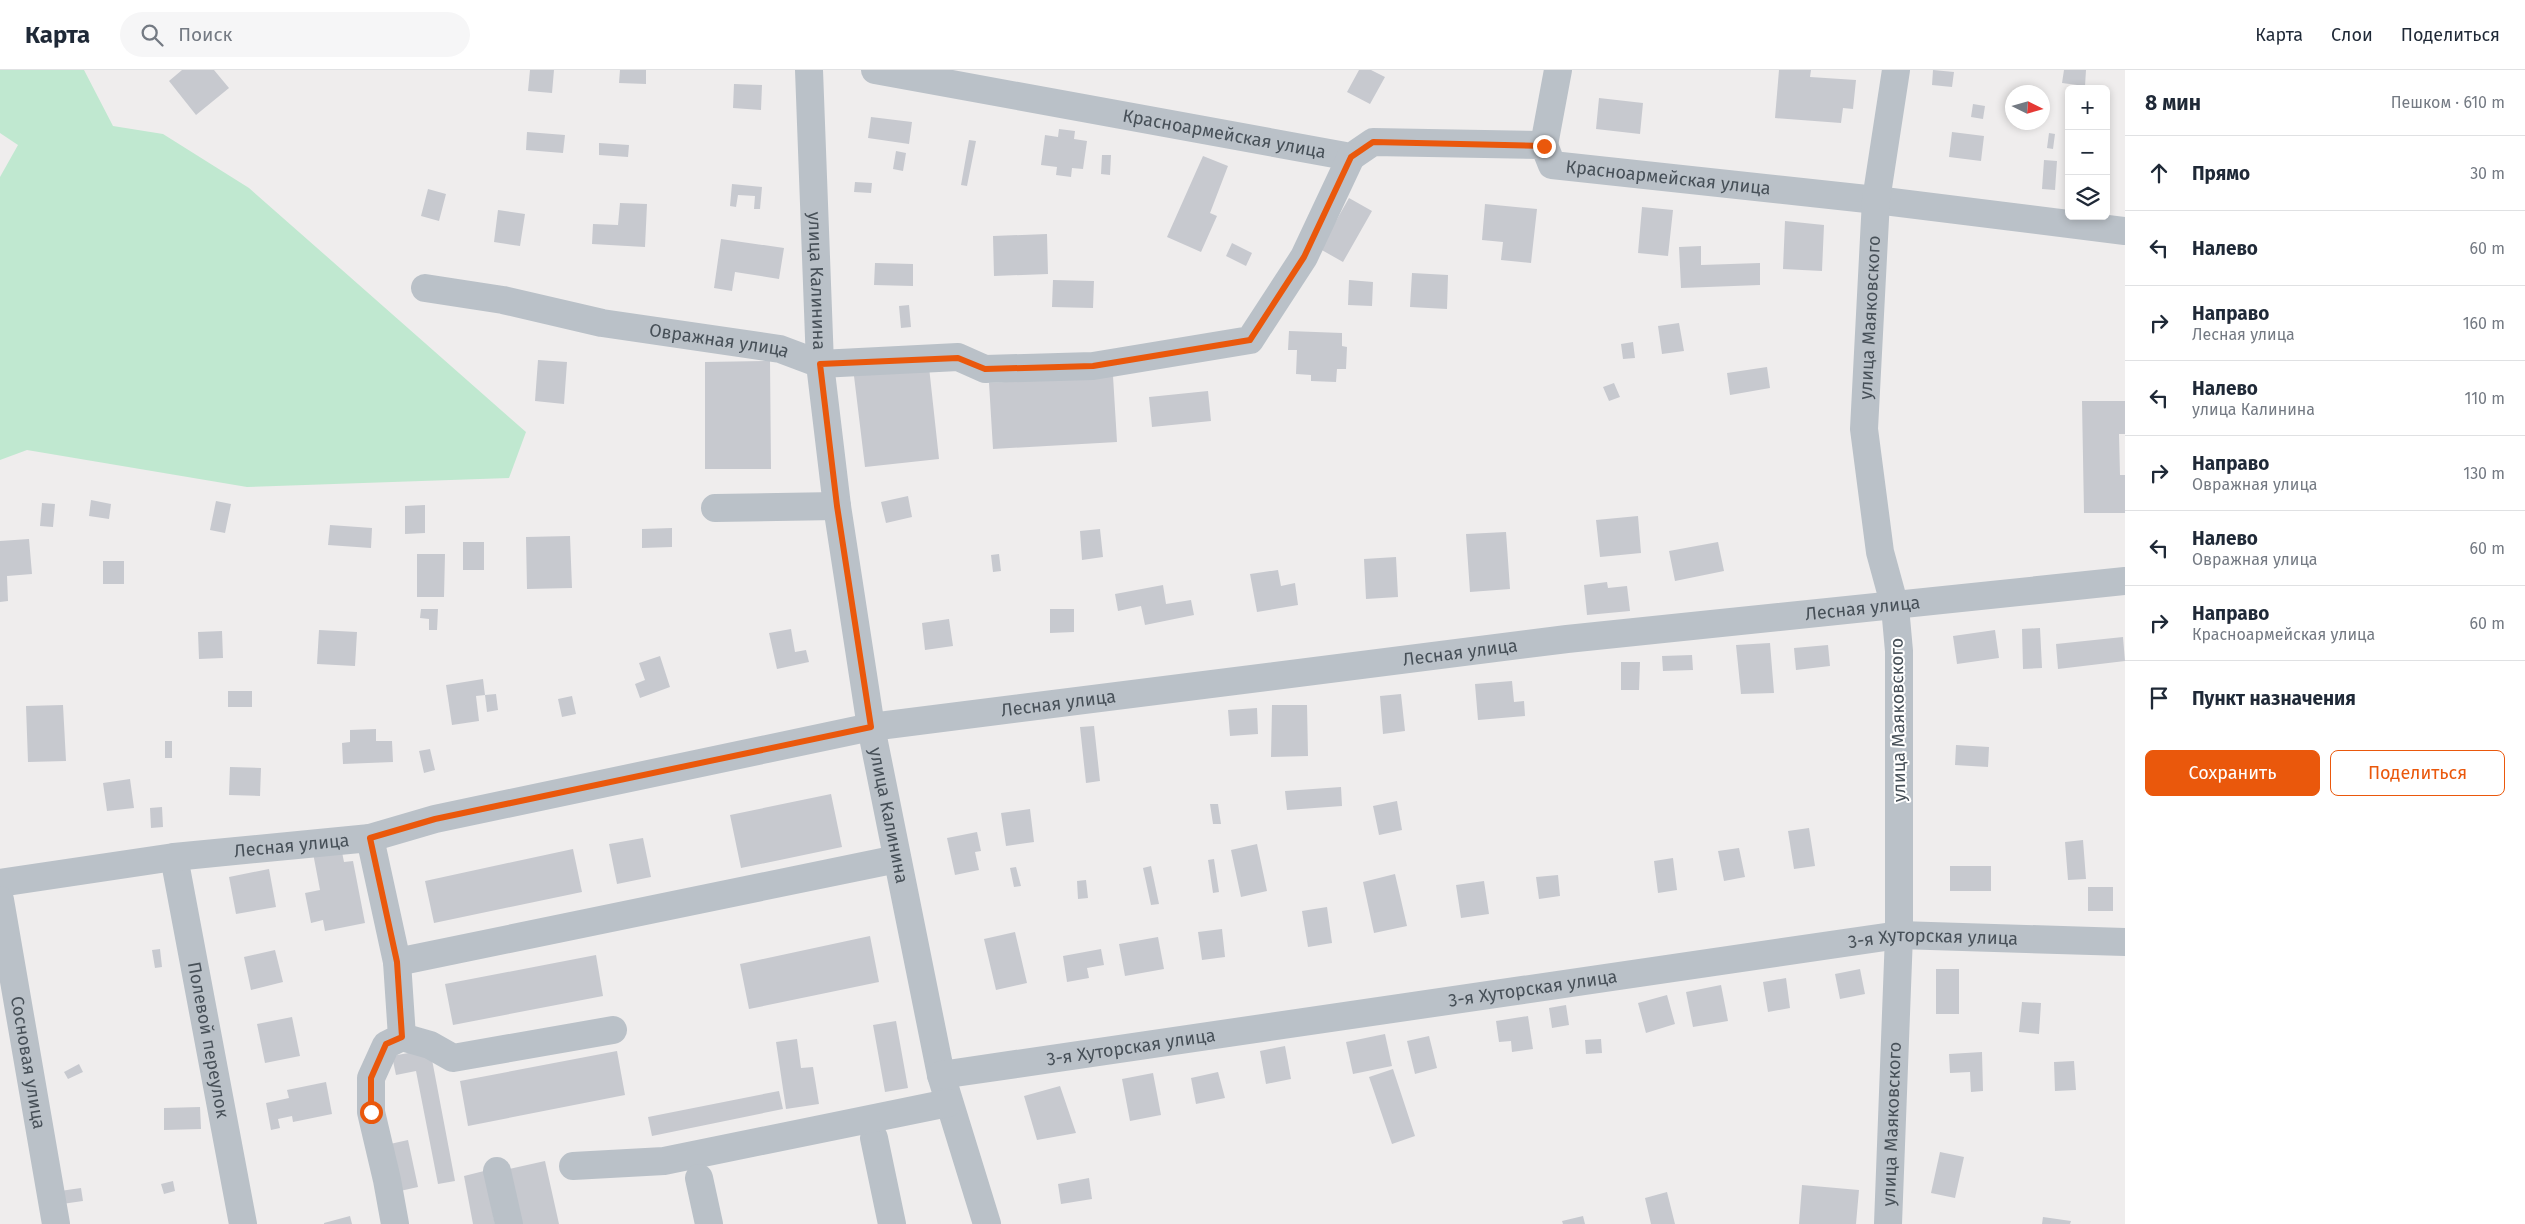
<!DOCTYPE html>
<html lang="ru">
<head>
<meta charset="utf-8">
<style>
  body { margin:0; font-family:"Fira Sans",sans-serif; background:#f6f6f7; color:#1f2937 }
  .controls { position:absolute; right:15px; top:15px; display:grid; overflow:hidden; border-radius:8px; box-shadow:0 2px 8px #0003 }
  .controls button { width:45px; height:45px; display:grid; place-items:center; padding:0; border:0; border-bottom:1px solid #e0e1e3; background:#fff; color:#1f2937; font:25px sans-serif }
  .compass { position:absolute; left:2005px; top:15px; width:45px; height:45px; border-radius:50%; background:#fff; box-shadow:0 2px 8px #0003; rotate:95deg }
  .stop { position:absolute; width:15px; height:15px; margin:-11px; border:4px solid #ea580c; border-radius:50%; background:#fff }
  .stop.end { background:#ea580c; border-color:#fff; box-shadow:0 1px 5px #0008 }
  .list { margin:0; padding:0; list-style:none }
  h2 { display:flex; justify-content:space-between; align-items:center; height:65px; margin:0; padding:0 20px; font-size:21px }
  h2 small { font-size:16px; font-weight:400; color:#747a83 }
  .list li { display:grid; grid-template-columns:32px 1fr auto; gap:15px; align-items:center; box-sizing:border-box; height:75px; padding:0 20px; border-top:1px solid #e0e1e3 }
  .list b { display:block; font-size:19px; white-space:nowrap }
  .list p { margin:0; font-size:16px; white-space:nowrap; color:#747a83 }
  .list em { font-size:16px; font-style:normal; color:#747a83 }
  .actions { display:flex; gap:10px; padding:15px 20px }
  .actions a { flex:1; padding:11px 0; border:1px solid #ea580c; border-radius:8px; text-align:center; font-size:18px; color:#ea580c }
  .actions .main { background:#ea580c; color:#fff }
  .icon { flex:none; width:28px; height:28px; fill:none; stroke:currentColor; stroke-width:2; stroke-linecap:round; stroke-linejoin:round }
  .map { position:relative; flex:none; width:2125px; height:1154px; overflow:hidden }
  header { display:flex; align-items:center; gap:30px; box-sizing:border-box; height:70px; padding:0 25px; background:#fff; border-bottom:1px solid #e0e1e3 }
  header strong { font-size:24px }
  nav { display:flex; gap:28px; margin-inline-start:auto; font-size:18px }
  .search { width:350px; height:45px; background:#f6f6f7; display:flex; align-items:center; gap:12px; box-sizing:border-box; padding:0 18px; border-radius:28px; color:#747a83; font-size:19px }
  main { display:flex }
  aside { flex:1; background:#fff }
  .map>svg:first-child { display:block }
  .green { fill:#c0e8d0 }
  .building { fill:#c7c9cf }
  .lines { fill:none; stroke-linecap:round; stroke-linejoin:round }
  .minor { stroke:#bac1c8; stroke-width:28 }
  .route { stroke:#ea580c; stroke-width:6 }
  .labels { text-anchor:middle; dominant-baseline:central; stroke-width:4; stroke-linejoin:round; paint-order:stroke }
  .street-label { font-size:18px; fill:#475058; stroke:#fff }
</style>
</head>
<body>
<header>
<strong>Карта</strong>
<div class="search"><svg class="icon" aria-label="search" viewBox="0 0 24 24"><circle cx="10" cy="10" r="6"/><path d="M15 15l6 6"/></svg>Поиск</div>
<nav><a>Карта</a><a>Слои</a><a>Поделиться</a></nav>
</header>
<main>
<div class="map">
<svg width="2125" height="1154" viewBox="0 0 2125 1154">
  <rect width="100%" height="100%" fill="#efeded"/>
  <path class="green" d="M 0,0 L 84,0 L 113,56 L 163,64 L 249,118 L 526,362 L 509,408 L 247,417 L 27,380 L 0,390 L 0,107 L 18,75 L 0,63 Z"/>
  <path class="building" d="M 182,0 L 214,0 L 229,18 L 196,45 L 169,11 Z
    M 530,0 L 554,0 L 552,23 L 528,21 Z
    M 620,0 L 646,0 L 646,14 L 619,13 Z
    M 1359,0 L 1371,0 L 1385,7 L 1370,34 L 1347,22 Z
    M 1779,0 L 1811,0 L 1810,7 L 1856,10 L 1853,39 L 1843,38 L 1841,53 L 1775,48 Z
    M 1933,0 L 1954,2 L 1952,17 L 1932,15 Z
    M 2064,0 L 2086,0 L 2085,16 L 2062,13 Z
    M 734,14 L 762,15 L 761,40 L 733,38 Z
    M 1599,28 L 1643,33 L 1640,64 L 1596,59 Z
    M 1973,34 L 1985,36 L 1983,49 L 1971,47 Z
    M 871,47 L 912,52 L 909,74 L 868,68 Z
    M 1059,59 L 1075,61 L 1074,69 L 1087,71 L 1083,99 L 1072,98 L 1071,107 L 1056,105 L 1057,97 L 1041,95 L 1045,65 L 1058,67 Z
    M 527,62 L 565,65 L 563,83 L 526,80 Z
    M 1952,62 L 1984,66 L 1981,91 L 1949,87 Z
    M 2049,63 L 2055,64 L 2053,79 L 2047,78 Z
    M 969,70 L 976,71 L 967,116 L 961,115 Z
    M 599,73 L 629,75 L 628,87 L 599,85 Z
    M 896,81 L 906,83 L 903,101 L 893,99 Z
    M 1102,85 L 1111,85 L 1110,105 L 1101,104 Z
    M 1203,86 L 1228,96 L 1210,143 L 1217,146 L 1201,182 L 1167,167 Z
    M 2044,90 L 2057,91 L 2055,120 L 2042,119 Z
    M 855,112 L 872,113 L 871,123 L 854,122 Z
    M 732,114 L 762,117 L 760,139 L 754,139 L 755,126 L 738,125 L 736,137 L 730,136 Z
    M 428,119 L 446,124 L 439,151 L 421,146 Z
    M 1349,128 L 1372,141 L 1343,192 L 1320,179 Z
    M 620,133 L 647,134 L 645,177 L 592,174 L 593,154 L 618,155 Z
    M 1485,134 L 1537,139 L 1531,193 L 1501,190 L 1503,172 L 1482,170 Z
    M 1642,137 L 1673,140 L 1668,186 L 1638,183 Z
    M 498,140 L 525,144 L 520,176 L 494,172 Z
    M 1785,151 L 1824,155 L 1822,201 L 1783,199 Z
    M 1047,164 L 1048,204 L 994,206 L 993,166 Z
    M 721,169 L 784,178 L 779,209 L 735,202 L 732,221 L 714,218 Z
    M 1232,173 L 1252,183 L 1246,196 L 1226,186 Z
    M 1701,176 L 1701,195 L 1760,193 L 1760,215 L 1681,218 L 1679,177 Z
    M 875,193 L 913,194 L 913,216 L 874,215 Z
    M 1412,203 L 1448,205 L 1447,239 L 1410,237 Z
    M 1053,210 L 1094,211 L 1093,238 L 1052,237 Z
    M 1349,210 L 1373,212 L 1372,236 L 1348,235 Z
    M 909,235 L 911,257 L 901,258 L 899,236 Z
    M 1679,253 L 1684,281 L 1662,284 L 1658,256 Z
    M 1289,261 L 1342,263 L 1342,276 L 1347,277 L 1346,299 L 1337,299 L 1336,312 L 1311,311 L 1311,305 L 1296,304 L 1297,280 L 1288,280 Z
    M 1633,272 L 1635,288 L 1623,289 L 1621,274 Z
    M 538,290 L 567,292 L 564,334 L 535,331 Z
    M 770,291 L 771,399 L 705,399 L 705,292 Z
    M 929,297 L 939,389 L 865,397 L 854,306 Z
    M 1767,297 L 1770,318 L 1730,325 L 1727,303 Z
    M 1113,306 L 1117,372 L 993,379 L 989,313 Z
    M 1614,313 L 1620,327 L 1609,331 L 1603,317 Z
    M 1208,321 L 1211,351 L 1152,357 L 1149,327 Z
    M 2082,331 L 2125,331 L 2125,364 L 2119,364 L 2120,405 L 2125,405 L 2125,443 L 2084,443 Z
    M 908,426 L 912,447 L 886,453 L 881,432 Z
    M 91,430 L 111,434 L 109,449 L 89,446 Z
    M 216,431 L 231,434 L 225,463 L 210,460 Z
    M 42,433 L 55,434 L 53,457 L 40,456 Z
    M 425,435 L 425,463 L 405,464 L 405,436 Z
    M 1638,446 L 1641,483 L 1600,487 L 1596,450 Z
    M 330,455 L 372,458 L 371,478 L 328,475 Z
    M 672,458 L 672,477 L 642,478 L 642,459 Z
    M 1100,459 L 1103,487 L 1082,490 L 1080,461 Z
    M 1506,462 L 1510,519 L 1470,522 L 1466,464 Z
    M 570,466 L 572,518 L 527,519 L 526,467 Z
    M 29,469 L 32,504 L 7,506 L 8,531 L 0,532 L 0,471 Z
    M 463,472 L 484,472 L 484,500 L 463,500 Z
    M 1718,472 L 1724,501 L 1675,511 L 1669,481 Z
    M 417,484 L 445,484 L 444,527 L 417,527 Z
    M 999,484 L 1001,501 L 993,502 L 991,485 Z
    M 1396,487 L 1398,527 L 1366,529 L 1364,489 Z
    M 103,491 L 124,491 L 124,514 L 103,514 Z
    M 1278,500 L 1281,516 L 1295,513 L 1298,535 L 1257,542 L 1250,504 Z
    M 1607,512 L 1608,518 L 1627,516 L 1630,541 L 1587,545 L 1584,515 Z
    M 1163,515 L 1166,534 L 1191,530 L 1194,545 L 1145,555 L 1141,536 L 1118,541 L 1115,524 Z
    M 421,539 L 438,539 L 437,560 L 429,560 L 429,549 L 420,548 Z
    M 1050,539 L 1074,539 L 1074,562 L 1050,563 Z
    M 949,549 L 953,576 L 925,580 L 922,553 Z
    M 2040,558 L 2042,598 L 2023,599 L 2022,559 Z
    M 791,559 L 795,582 L 806,580 L 809,592 L 777,599 L 769,563 Z
    M 319,560 L 357,562 L 355,596 L 317,594 Z
    M 1995,560 L 1999,588 L 1957,594 L 1953,566 Z
    M 222,561 L 223,588 L 199,589 L 198,562 Z
    M 2123,567 L 2125,591 L 2058,599 L 2056,574 Z
    M 1770,573 L 1774,623 L 1741,624 L 1736,575 Z
    M 1828,575 L 1830,596 L 1796,600 L 1794,578 Z
    M 1692,585 L 1693,600 L 1663,601 L 1662,586 Z
    M 660,586 L 670,617 L 640,628 L 635,614 L 645,610 L 639,593 Z
    M 1621,592 L 1640,592 L 1639,620 L 1621,620 Z
    M 483,609 L 485,625 L 476,626 L 479,651 L 452,655 L 446,615 Z
    M 1512,611 L 1514,632 L 1524,631 L 1525,646 L 1478,650 L 1475,614 Z
    M 228,621 L 252,621 L 252,637 L 228,637 Z
    M 496,624 L 498,640 L 487,642 L 485,625 Z
    M 1401,624 L 1405,661 L 1383,664 L 1380,626 Z
    M 572,626 L 576,644 L 562,647 L 558,629 Z
    M 63,635 L 66,691 L 28,692 L 26,636 Z
    M 1272,635 L 1307,635 L 1308,686 L 1271,687 Z
    M 1257,638 L 1258,664 L 1230,666 L 1228,640 Z
    M 1094,656 L 1100,711 L 1086,713 L 1080,657 Z
    M 376,659 L 376,671 L 392,671 L 393,692 L 343,694 L 342,673 L 350,672 L 350,660 Z
    M 165,671 L 172,671 L 172,688 L 165,688 Z
    M 1956,675 L 1989,677 L 1988,697 L 1955,695 Z
    M 430,679 L 435,700 L 424,703 L 419,681 Z
    M 230,697 L 261,698 L 260,726 L 229,725 Z
    M 130,709 L 134,738 L 107,741 L 103,713 Z
    M 1341,717 L 1342,736 L 1287,740 L 1285,721 Z
    M 831,724 L 842,777 L 741,798 L 730,745 Z
    M 1397,731 L 1402,760 L 1379,765 L 1373,736 Z
    M 1210,734 L 1218,734 L 1221,754 L 1213,754 Z
    M 162,737 L 163,757 L 151,758 L 150,738 Z
    M 1030,739 L 1034,772 L 1006,776 L 1001,743 Z
    M 1809,758 L 1815,796 L 1794,799 L 1788,761 Z
    M 977,762 L 981,781 L 975,782 L 979,800 L 955,805 L 947,768 Z
    M 643,768 L 651,807 L 617,814 L 609,774 Z
    M 2083,770 L 2086,809 L 2068,810 L 2065,772 Z
    M 1257,774 L 1267,821 L 1241,827 L 1231,780 Z
    M 341,777 L 344,792 L 353,791 L 365,853 L 325,861 L 323,850 L 311,853 L 305,823 L 320,820 L 313,783 Z
    M 1739,778 L 1745,807 L 1724,811 L 1718,781 Z
    M 573,779 L 582,822 L 434,853 L 425,811 Z
    M 1673,788 L 1677,820 L 1658,823 L 1654,791 Z
    M 1214,789 L 1219,822 L 1213,823 L 1208,790 Z
    M 1151,796 L 1159,834 L 1151,835 L 1143,798 Z
    M 1950,796 L 1991,796 L 1991,821 L 1950,821 Z
    M 1016,797 L 1021,816 L 1014,817 L 1010,798 Z
    M 269,799 L 276,837 L 236,844 L 229,807 Z
    M 1395,804 L 1407,856 L 1374,863 L 1363,812 Z
    M 1558,805 L 1560,826 L 1539,829 L 1536,807 Z
    M 1086,810 L 1088,828 L 1078,829 L 1077,811 Z
    M 1484,811 L 1489,844 L 1461,848 L 1456,815 Z
    M 2088,817 L 2113,817 L 2113,841 L 2088,841 Z
    M 1327,837 L 1332,873 L 1308,877 L 1302,841 Z
    M 1222,859 L 1225,887 L 1202,890 L 1198,862 Z
    M 1015,862 L 1027,913 L 996,920 L 984,869 Z
    M 870,866 L 879,912 L 749,939 L 740,894 Z
    M 1158,867 L 1164,899 L 1125,906 L 1119,874 Z
    M 160,879 L 162,897 L 155,898 L 152,880 Z
    M 1101,879 L 1104,895 L 1087,898 L 1089,908 L 1067,912 L 1063,886 Z
    M 275,880 L 283,912 L 251,920 L 244,887 Z
    M 596,885 L 603,926 L 453,955 L 445,914 Z
    M 1860,899 L 1865,924 L 1840,929 L 1835,904 Z
    M 1936,899 L 1959,899 L 1959,944 L 1936,944 Z
    M 1786,908 L 1790,938 L 1768,942 L 1763,912 Z
    M 1721,915 L 1728,951 L 1693,957 L 1686,922 Z
    M 1667,925 L 1675,954 L 1646,963 L 1638,933 Z
    M 2022,932 L 2041,933 L 2039,964 L 2019,962 Z
    M 1566,935 L 1569,955 L 1552,958 L 1549,938 Z
    M 1528,946 L 1533,979 L 1512,982 L 1511,971 L 1499,972 L 1496,951 Z
    M 292,947 L 300,986 L 265,993 L 257,954 Z
    M 896,951 L 908,1018 L 885,1022 L 873,955 Z
    M 1385,964 L 1392,996 L 1353,1004 L 1346,972 Z
    M 1429,966 L 1437,998 L 1415,1004 L 1407,971 Z
    M 797,969 L 801,998 L 813,997 L 819,1034 L 786,1039 L 776,972 Z
    M 1601,969 L 1602,983 L 1586,984 L 1585,970 Z
    M 1285,976 L 1291,1009 L 1266,1014 L 1260,981 Z
    M 430,979 L 455,1111 L 438,1114 L 416,1001 L 396,1005 L 392,986 Z
    M 617,981 L 625,1025 L 468,1056 L 460,1011 Z
    M 1982,982 L 1983,1021 L 1971,1022 L 1970,1002 L 1950,1003 L 1949,984 Z
    M 2074,991 L 2076,1020 L 2055,1021 L 2054,992 Z
    M 79,994 L 83,1002 L 68,1009 L 64,1002 Z
    M 1393,999 L 1415,1066 L 1392,1074 L 1369,1007 Z
    M 1218,1002 L 1225,1028 L 1196,1034 L 1191,1008 Z
    M 1153,1003 L 1161,1045 L 1130,1051 L 1122,1009 Z
    M 326,1012 L 332,1044 L 293,1052 L 292,1046 L 278,1049 L 280,1058 L 271,1060 L 266,1033 L 289,1028 L 287,1020 Z
    M 1060,1016 L 1076,1063 L 1037,1070 L 1024,1026 Z
    M 779,1021 L 783,1039 L 652,1066 L 648,1047 Z
    M 200,1037 L 201,1059 L 164,1060 L 164,1038 Z
    M 408,1070 L 418,1117 L 400,1121 L 390,1074 Z
    M 1940,1082 L 1964,1087 L 1955,1128 L 1931,1123 Z
    M 545,1091 L 559,1154 L 517,1154 L 505,1100 Z
    M 484,1101 L 495,1154 L 473,1154 L 464,1106 Z
    M 1089,1108 L 1092,1129 L 1061,1134 L 1058,1114 Z
    M 173,1111 L 175,1121 L 164,1124 L 161,1114 Z
    M 1802,1115 L 1859,1120 L 1856,1154 L 1799,1154 Z
    M 81,1118 L 83,1131 L 48,1136 L 46,1123 Z
    M 1667,1122 L 1675,1154 L 1651,1154 L 1645,1128 Z
    M 350,1146 L 352,1154 L 324,1154 L 324,1153 Z
    M 1583,1146 L 1585,1154 L 1563,1154 L 1562,1151 Z
    M 2043,1147 L 2071,1151 L 2070,1154 L 2042,1154 Z"/>
  <g class="lines">
    <g class="minor">
      <path id="s1" d="M 809,0 L 820,294 L 837,436 L 871,657 L 941,1005 L 987,1154"/>
      <path id="s2" d="M 875,0 L 1351,87 L 1373,72 L 1544,75 L 1552,95 L 1876,130 L 2125,161"/>
      <path d="M 1544,75 L 1558,0"/>
      <path id="s3" d="M 425,218 L 503,230 L 602,253 L 780,279 L 820,294 L 958,287 L 985,299 L 1093,296 L 1250,270 L 1304,187 L 1351,87"/>
      <path d="M 715,438 L 837,436"/>
      <path d="M 370,768 L 397,892 L 402,967 L 386,975 L 371,1008 L 371,1042 L 387,1110 L 395,1154"/>
      <path id="s4" d="M 174,787 L 243,1154"/>
      <path id="s5" d="M 0,813 L 174,787 L 370,768 L 435,749 L 871,657 L 1567,569 L 2125,511"/>
      <path id="s6" d="M 0,830 L 56,1154"/>
      <path d="M 397,892 L 897,789"/>
      <path d="M 402,967 L 430,975 L 453,988 L 613,960"/>
      <path id="s7" d="M 941,1005 L 1899,865 L 2125,872"/>
      <path d="M 874,1068 L 892,1154"/>
      <path d="M 573,1096 L 664,1091 L 948,1033"/>
      <path d="M 497,1101 L 509,1154"/>
      <path d="M 699,1108 L 709,1154"/>
      <path id="s8" d="M 1888,1154 L 1899,865 L 1899,581 L 1895,537 L 1880,482 L 1864,359 L 1876,130 L 1896,0"/>
    </g>
  </g>
  <g class="lines">
    <path class="route" d="M 371,1042 L 371,1008 L 386,974 L 402,967 L 397,892 L 370,768 L 435,749 L 871,657 L 837,436 L 820,294 L 958,288 L 985,299 L 1093,296 L 1250,270 L 1304,187 L 1351,87 L 1373,72 L 1544,76"/>
  </g>
  <g class="labels">
    <g class="street-label">
      <text stroke="none"><textPath href="#s2" startOffset="355">Красноармейская улица</textPath></text>
      <text stroke="none"><textPath href="#s2" startOffset="820">Красноармейская улица</textPath></text>
      <text stroke="none"><textPath href="#s1" startOffset="211">улица Калинина</textPath></text>
      <text stroke="none"><textPath href="#s8" startOffset="910">улица Маяковского</textPath></text>
      <text stroke="none"><textPath href="#s3" startOffset="299">Овражная улица</textPath></text>
      <text stroke="none"><textPath href="#s5" startOffset="1885">Лесная улица</textPath></text>
      <text stroke="none"><textPath href="#s5" startOffset="1480">Лесная улица</textPath></text>
      <text stroke="none"><textPath href="#s5" startOffset="1075">Лесная улица</textPath></text>
      <text transform="translate(1898 650) rotate(-91)">улица Маяковского</text>
      <text stroke="none"><textPath href="#s1" startOffset="751">улица Калинина</textPath></text>
      <text stroke="none"><textPath href="#s5" startOffset="294">Лесная улица</textPath></text>
      <text stroke="none"><textPath href="#s7" startOffset="1002">3-я Хуторская улица</textPath></text>
      <text stroke="none"><textPath href="#s7" startOffset="598">3-я Хуторская улица</textPath></text>
      <text stroke="none"><textPath href="#s4" startOffset="186">Полевой переулок</textPath></text>
      <text stroke="none"><textPath href="#s7" startOffset="192">3-я Хуторская улица</textPath></text>
      <text stroke="none"><textPath href="#s6" startOffset="165">Сосновая улица</textPath></text>
      <text stroke="none"><textPath href="#s8" startOffset="100">улица Маяковского</textPath></text>
    </g>
  </g>
</svg>
<div class="controls">
<button>+</button>
<button>−</button>
<button><svg class="icon" aria-label="layers" viewBox="0 0 24 24"><path d="M12 4l9 5-9 5-9-5zM3 14l9 5 9-5"/></svg></button>
</div>
<svg class="compass" viewBox="-18 -18 36 36"><path d="M0-13l5 13h-10z" fill="#e53935"/><path d="M0 13l5-13h-10z" fill="#747a83"/></svg>
<div class="stop" style="left:371px;top:1042px"></div>
<div class="stop end" style="left:1544px;top:76px"></div>
</div>
<aside>
<h2>8 мин<small>Пешком · 610 m</small></h2>
<ul class="list">
<li><svg class="icon" aria-label="ahead" viewBox="0 0 24 24"><path d="M12 20V5M6 11l6-6 6 6"/></svg><div><b>Прямо</b></div><em>30 m</em></li>
<li><svg class="icon" aria-label="left" viewBox="0 0 24 24"><path d="M17 20v-9H6M10 6l-5 5 5 5"/></svg><div><b>Налево</b></div><em>60 m</em></li>
<li><svg class="icon" aria-label="right" viewBox="0 0 24 24"><path d="M7 20v-9h11M14 6l5 5-5 5"/></svg><div><b>Направо</b><p>Лесная улица</p></div><em>160 m</em></li>
<li><svg class="icon" aria-label="left" viewBox="0 0 24 24"><path d="M17 20v-9H6M10 6l-5 5 5 5"/></svg><div><b>Налево</b><p>улица Калинина</p></div><em>110 m</em></li>
<li><svg class="icon" aria-label="right" viewBox="0 0 24 24"><path d="M7 20v-9h11M14 6l5 5-5 5"/></svg><div><b>Направо</b><p>Овражная улица</p></div><em>130 m</em></li>
<li><svg class="icon" aria-label="left" viewBox="0 0 24 24"><path d="M17 20v-9H6M10 6l-5 5 5 5"/></svg><div><b>Налево</b><p>Овражная улица</p></div><em>60 m</em></li>
<li><svg class="icon" aria-label="right" viewBox="0 0 24 24"><path d="M7 20v-9h11M14 6l5 5-5 5"/></svg><div><b>Направо</b><p>Красноармейская улица</p></div><em>60 m</em></li>
<li><svg class="icon" aria-label="arrive" viewBox="0 0 24 24"><path d="M6 21V4h12l-3 4 3 4H6"/></svg><div><b>Пункт назначения</b></div></li>
</ul>
<div class="actions"><a class="main">Сохранить</a><a>Поделиться</a></div>
</aside>
</main>
</body>
</html>
